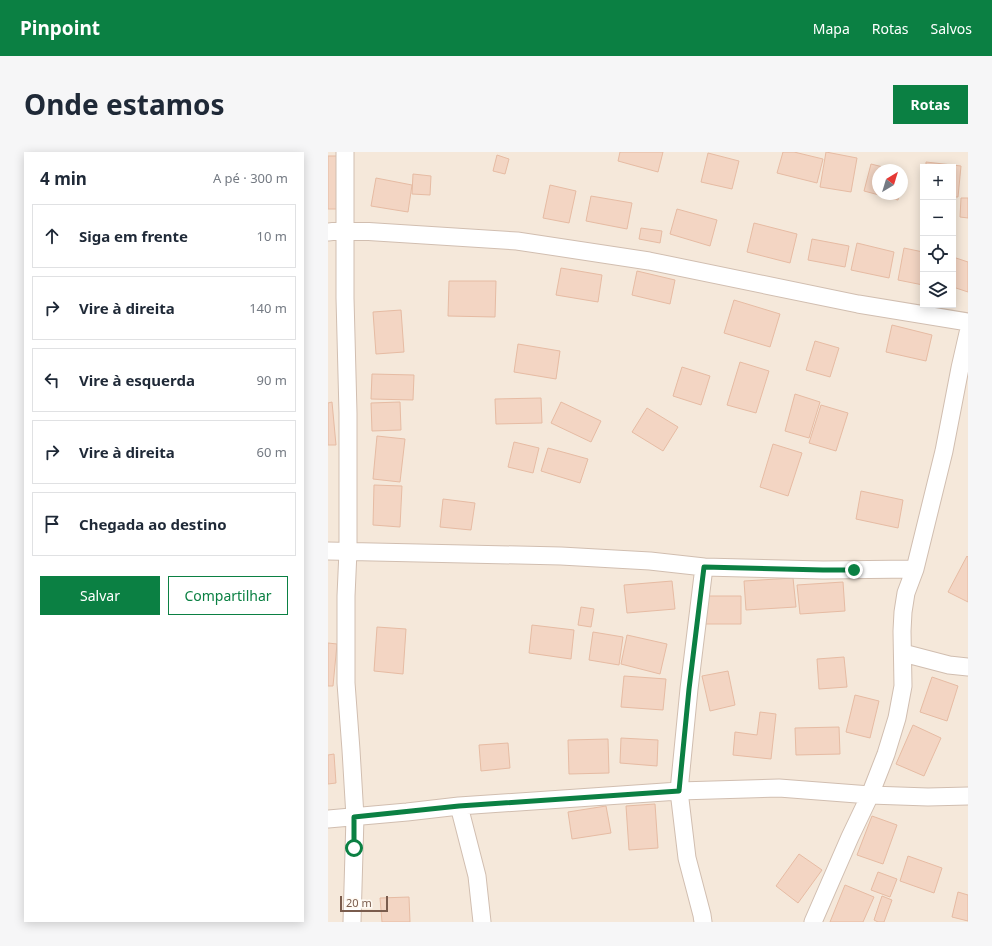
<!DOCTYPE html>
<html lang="pt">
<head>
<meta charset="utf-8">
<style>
  body { margin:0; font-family:"Noto Sans",sans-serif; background:#f6f6f7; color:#1f2937 }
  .controls { position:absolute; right:12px; top:12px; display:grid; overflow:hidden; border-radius:0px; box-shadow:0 2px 10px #0003 }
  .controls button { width:36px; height:36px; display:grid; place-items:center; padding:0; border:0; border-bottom:1px solid #e0e1e3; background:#fff; color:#1f2937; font:20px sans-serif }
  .compass { position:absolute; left:544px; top:12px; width:36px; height:36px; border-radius:50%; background:#fff; box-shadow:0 2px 10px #0003; rotate:38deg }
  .scale { position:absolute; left:12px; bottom:10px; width:48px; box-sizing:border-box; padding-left:4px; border:2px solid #7a5c4d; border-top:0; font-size:11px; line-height:14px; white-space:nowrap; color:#7a5c4d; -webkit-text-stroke:3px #fffaf3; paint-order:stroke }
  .stop { position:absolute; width:12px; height:12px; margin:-9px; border:3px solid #0b8043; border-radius:50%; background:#fff }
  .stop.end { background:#0b8043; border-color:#fff; box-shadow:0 1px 4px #0008 }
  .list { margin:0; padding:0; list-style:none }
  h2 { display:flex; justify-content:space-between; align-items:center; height:52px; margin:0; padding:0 16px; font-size:17px }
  h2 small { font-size:13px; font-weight:400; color:#747a83 }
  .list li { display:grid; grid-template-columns:26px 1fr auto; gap:12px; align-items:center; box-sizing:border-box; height:64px; margin:0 8px 8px; padding:0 8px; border:1px solid #e0e1e3; border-radius:0px }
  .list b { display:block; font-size:15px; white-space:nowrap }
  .list em { font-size:13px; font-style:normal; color:#747a83 }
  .actions { display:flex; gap:8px; padding:12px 16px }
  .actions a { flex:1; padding:9px 0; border:1px solid #0b8043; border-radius:0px; text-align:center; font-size:14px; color:#0b8043 }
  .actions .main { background:#0b8043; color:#fff }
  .icon { flex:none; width:22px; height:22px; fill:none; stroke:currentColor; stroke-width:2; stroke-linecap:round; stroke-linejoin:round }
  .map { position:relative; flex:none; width:640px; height:770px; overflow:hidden; border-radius:0px }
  header { display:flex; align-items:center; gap:24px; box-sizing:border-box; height:56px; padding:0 20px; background:#0b8043; color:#fff }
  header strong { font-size:19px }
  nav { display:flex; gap:22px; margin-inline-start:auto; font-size:14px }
  .intro { display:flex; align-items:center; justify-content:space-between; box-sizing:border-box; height:96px; padding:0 24px }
  h1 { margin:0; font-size:28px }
  .button { padding:10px 18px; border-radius:0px; background:#0b8043; color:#fff; font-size:14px; font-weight:700 }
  main { display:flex; gap:24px; padding:0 24px }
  aside { flex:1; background:#fff; border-radius:0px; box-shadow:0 2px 10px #0003 }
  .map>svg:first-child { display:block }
  .residential { fill:#f5e8da; fill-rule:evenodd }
  .building { fill:#f3d5c3; stroke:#e6bba3 }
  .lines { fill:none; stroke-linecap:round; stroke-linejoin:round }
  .street-casing { stroke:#d1beb0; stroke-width:19 }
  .street { stroke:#fff; stroke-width:17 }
  .route { stroke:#0b8043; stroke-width:5 }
</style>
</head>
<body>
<header>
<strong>Pinpoint</strong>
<nav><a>Mapa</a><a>Rotas</a><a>Salvos</a></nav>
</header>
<div class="intro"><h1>Onde estamos</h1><a class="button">Rotas</a></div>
<main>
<aside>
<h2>4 min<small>A pé · 300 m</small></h2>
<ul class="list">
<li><svg class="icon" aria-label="ahead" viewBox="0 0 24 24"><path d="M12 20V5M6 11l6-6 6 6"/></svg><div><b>Siga em frente</b></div><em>10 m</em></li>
<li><svg class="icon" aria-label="right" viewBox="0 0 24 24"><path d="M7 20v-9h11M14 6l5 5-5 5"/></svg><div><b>Vire à direita</b></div><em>140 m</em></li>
<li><svg class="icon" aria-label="left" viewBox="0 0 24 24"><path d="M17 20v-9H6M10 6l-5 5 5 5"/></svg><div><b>Vire à esquerda</b></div><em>90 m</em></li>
<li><svg class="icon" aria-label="right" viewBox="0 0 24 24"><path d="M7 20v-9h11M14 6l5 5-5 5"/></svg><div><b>Vire à direita</b></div><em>60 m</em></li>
<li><svg class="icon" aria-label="arrive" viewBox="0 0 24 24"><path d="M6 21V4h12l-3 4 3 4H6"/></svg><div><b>Chegada ao destino</b></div></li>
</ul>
<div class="actions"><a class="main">Salvar</a><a>Compartilhar</a></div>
</aside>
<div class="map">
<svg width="640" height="770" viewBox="0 0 640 770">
  <rect width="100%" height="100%" fill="#fdf6ec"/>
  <path class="residential" d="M 0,0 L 640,0 L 640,770 L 0,770 ZM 595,15 L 625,15 L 625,153 L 595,153 ZM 550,18 L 574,18 L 574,42 L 550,42 Z"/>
  <path class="building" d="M 292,0 L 335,0 L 330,20 L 290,9 Z
    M 455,0 L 466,0 L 495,7 L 489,31 L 449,21 Z
    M 498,0 L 529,6 L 523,40 L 492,35 Z
    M 380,1 L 411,9 L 404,37 L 373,30 Z
    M 169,3 L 181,7 L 177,22 L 165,19 Z
    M 0,4 L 9,4 L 10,57 L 0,57 Z
    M 598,10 L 633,14 L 630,45 L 625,45 L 625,15 L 598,15 Z
    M 543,12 L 567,18 L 550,18 L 550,42 L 571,42 L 570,48 L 536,39 Z
    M 85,22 L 103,24 L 102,43 L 84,42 Z
    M 48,26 L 84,33 L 80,60 L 43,54 Z
    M 222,33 L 248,39 L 241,71 L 215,66 Z
    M 263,44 L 304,51 L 299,77 L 258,69 Z
    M 633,46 L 640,46 L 640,66 L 632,65 Z
    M 349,57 L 389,68 L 382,94 L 342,82 Z
    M 426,71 L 469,82 L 462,111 L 419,100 Z
    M 313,76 L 334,79 L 332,91 L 311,87 Z
    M 484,87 L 521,94 L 517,115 L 480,108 Z
    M 529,91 L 566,100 L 561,126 L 523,118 Z
    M 576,96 L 595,100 L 595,133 L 570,128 Z
    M 625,105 L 640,110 L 640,140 L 625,135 Z
    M 233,116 L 274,123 L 270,150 L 228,143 Z
    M 309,119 L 347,128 L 342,152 L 304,143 Z
    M 121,129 L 168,129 L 167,165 L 120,164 Z
    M 406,148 L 452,162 L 442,195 L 396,181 Z
    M 73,158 L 76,200 L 48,202 L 45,160 Z
    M 564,173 L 604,183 L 598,209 L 558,200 Z
    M 487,189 L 511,196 L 502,225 L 478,218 Z
    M 190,192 L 232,199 L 228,227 L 186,220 Z
    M 412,210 L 441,219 L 428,261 L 399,253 Z
    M 354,215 L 382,224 L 373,253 L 345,244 Z
    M 44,222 L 86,223 L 85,248 L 43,247 Z
    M 467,242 L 492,250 L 481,286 L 457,279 Z
    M 213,246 L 214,271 L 168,272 L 167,247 Z
    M 4,250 L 8,293 L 0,293 L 0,251 Z
    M 72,250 L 73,278 L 44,279 L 43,251 Z
    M 233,250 L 273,269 L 263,290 L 223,271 Z
    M 493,253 L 520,261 L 508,299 L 481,291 Z
    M 319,256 L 350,275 L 335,299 L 304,280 Z
    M 49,284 L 77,287 L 72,330 L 45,327 Z
    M 186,290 L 211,296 L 205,321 L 180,315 Z
    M 445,292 L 474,301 L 460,344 L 432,335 Z
    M 220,296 L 260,307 L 252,331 L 213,319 Z
    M 46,333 L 74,334 L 72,375 L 45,373 Z
    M 533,339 L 575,348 L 570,376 L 528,367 Z
    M 115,347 L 147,351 L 143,378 L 112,375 Z
    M 639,404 L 640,405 L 640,450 L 620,440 Z
    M 465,426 L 468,455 L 418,458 L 416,429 Z
    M 344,429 L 347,457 L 299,461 L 296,433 Z
    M 515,430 L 517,459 L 472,462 L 469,433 Z
    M 375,444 L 413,444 L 413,472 L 375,472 Z
    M 253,455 L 266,457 L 263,475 L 250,473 Z
    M 204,473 L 246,478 L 243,507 L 201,501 Z
    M 49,475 L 78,477 L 75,522 L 46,519 Z
    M 265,480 L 295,485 L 291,513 L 261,508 Z
    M 299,483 L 339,492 L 332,522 L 293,512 Z
    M 0,491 L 9,492 L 5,534 L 0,534 Z
    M 516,505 L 519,535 L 491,537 L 489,507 Z
    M 400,519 L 407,553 L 382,559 L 374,524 Z
    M 296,524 L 338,527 L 335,558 L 293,555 Z
    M 604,525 L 630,534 L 619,569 L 592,560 Z
    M 527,543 L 551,549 L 542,586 L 518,580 Z
    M 432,560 L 448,562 L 443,607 L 405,603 L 407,580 L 429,583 Z
    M 585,573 L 613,586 L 596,624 L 568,612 Z
    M 511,575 L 512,602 L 468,603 L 467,576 Z
    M 293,586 L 330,588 L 329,614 L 292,611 Z
    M 280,587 L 281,621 L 241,622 L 240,588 Z
    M 180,591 L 182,616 L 153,619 L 151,593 Z
    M 6,602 L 8,631 L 0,632 L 0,603 Z
    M 327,652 L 330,696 L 301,698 L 298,654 Z
    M 278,654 L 283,681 L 244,687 L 240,660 Z
    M 544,664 L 569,673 L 555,712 L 529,703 Z
    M 471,702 L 494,718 L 470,751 L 448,734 Z
    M 580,704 L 614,716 L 606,741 L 572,729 Z
    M 550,720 L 569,727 L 562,745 L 543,738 Z
    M 517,733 L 546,745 L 535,770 L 502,770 Z
    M 630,740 L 640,743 L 640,769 L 624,765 Z
    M 554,744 L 564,748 L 556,770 L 550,770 L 546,768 Z
    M 81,745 L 82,770 L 54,770 L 52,746 Z"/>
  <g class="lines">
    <defs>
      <path id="street" d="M 17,0 L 17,146 L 20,261 L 20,399 L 18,444 L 18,531 L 23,598 L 27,665 L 24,770
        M 0,80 L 17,78 L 189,89 L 321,109 L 530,152 L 640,170
        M 0,399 L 233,404 L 322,409 L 376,415 L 495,418 L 587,417
        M 575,501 L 621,513 L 640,515
        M 131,654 L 149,724 L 154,770
        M 0,667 L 79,660 L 131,654 L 351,639 L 451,636 L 542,643 L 600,645 L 640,644
        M 375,770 L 374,763 L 359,706 L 351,639 L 361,537 L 376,415
        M 485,770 L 522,685 L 542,643 L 558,602 L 569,566 L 575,534 L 574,479 L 575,460 L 578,441 L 587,417 L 616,299 L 632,216 L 640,181"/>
    </defs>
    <use href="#street" class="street-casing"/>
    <use href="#street" class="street"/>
  </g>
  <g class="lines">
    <path class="route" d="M 26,696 L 26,665 L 131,654 L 351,639 L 361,537 L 376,415 L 495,418 L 526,418"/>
  </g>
</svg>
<div class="controls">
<button>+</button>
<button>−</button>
<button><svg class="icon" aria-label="locate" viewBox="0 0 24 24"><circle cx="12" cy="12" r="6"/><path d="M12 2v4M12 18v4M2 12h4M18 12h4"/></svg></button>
<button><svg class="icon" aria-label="layers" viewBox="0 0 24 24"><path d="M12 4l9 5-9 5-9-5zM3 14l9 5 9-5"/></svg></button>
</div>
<svg class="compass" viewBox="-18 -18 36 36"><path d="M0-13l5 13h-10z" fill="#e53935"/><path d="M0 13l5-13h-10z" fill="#747a83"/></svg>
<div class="scale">20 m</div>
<div class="stop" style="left:26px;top:696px"></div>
<div class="stop end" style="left:526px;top:418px"></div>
</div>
</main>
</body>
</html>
